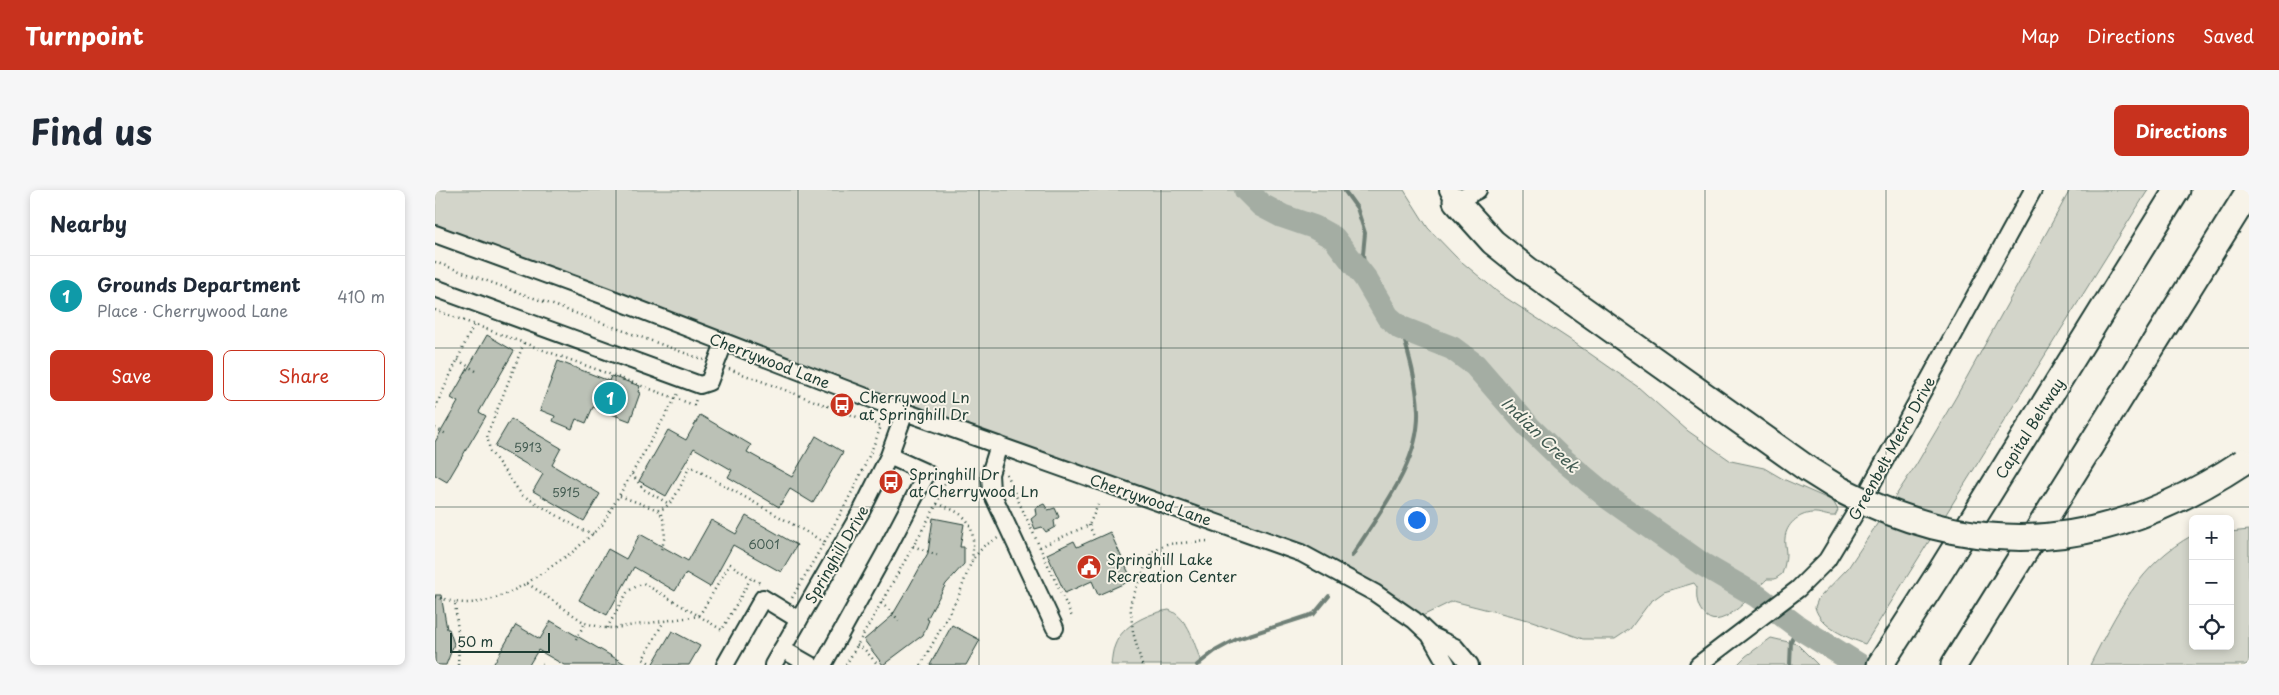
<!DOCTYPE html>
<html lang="en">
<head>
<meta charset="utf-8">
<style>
  body { margin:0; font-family:"Playpen Sans",sans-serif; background:#f6f6f7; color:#1f2937 }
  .controls { position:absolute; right:15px; bottom:15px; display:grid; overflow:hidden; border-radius:8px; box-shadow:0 2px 8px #0003 }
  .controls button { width:45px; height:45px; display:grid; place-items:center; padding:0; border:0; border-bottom:1px solid #e0e1e3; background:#fff; color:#1f2937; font:25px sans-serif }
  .scale { position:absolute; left:15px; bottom:12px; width:100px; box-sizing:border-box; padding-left:5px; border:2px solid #1f3d34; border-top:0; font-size:14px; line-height:18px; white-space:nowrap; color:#1f3d34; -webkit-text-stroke:4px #f7f3e8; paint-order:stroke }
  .you { position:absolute; left:981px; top:329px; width:18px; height:18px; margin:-12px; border:4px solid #fff; border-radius:50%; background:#1a73e8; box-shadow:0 0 0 8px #1a73e833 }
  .badge { display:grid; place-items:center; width:32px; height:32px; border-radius:50%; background:#c8321e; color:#fff; font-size:16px; font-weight:700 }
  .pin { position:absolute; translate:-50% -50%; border:2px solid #fff; box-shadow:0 1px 5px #0006 }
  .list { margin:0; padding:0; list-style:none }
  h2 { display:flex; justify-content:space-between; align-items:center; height:65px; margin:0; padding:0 20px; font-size:21px }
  h2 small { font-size:16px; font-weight:400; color:#747a83 }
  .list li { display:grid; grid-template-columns:32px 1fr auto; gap:15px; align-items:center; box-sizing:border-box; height:80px; padding:0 20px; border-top:1px solid #e0e1e3 }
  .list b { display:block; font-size:19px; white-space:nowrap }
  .list p { margin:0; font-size:16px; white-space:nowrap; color:#747a83 }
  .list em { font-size:16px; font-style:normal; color:#747a83 }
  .actions { display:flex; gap:10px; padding:15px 20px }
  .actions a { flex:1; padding:11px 0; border:1px solid #c8321e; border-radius:8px; text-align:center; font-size:18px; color:#c8321e }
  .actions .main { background:#c8321e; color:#fff }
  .icon { flex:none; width:28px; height:28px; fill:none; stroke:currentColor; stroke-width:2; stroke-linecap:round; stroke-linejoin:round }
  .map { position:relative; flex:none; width:1814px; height:475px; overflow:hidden; border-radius:8px }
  header { display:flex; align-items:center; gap:30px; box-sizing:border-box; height:70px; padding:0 25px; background:#c8321e; color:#fff }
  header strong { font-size:24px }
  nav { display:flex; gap:28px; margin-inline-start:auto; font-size:18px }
  .intro { display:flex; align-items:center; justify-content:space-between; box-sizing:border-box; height:120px; padding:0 30px }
  h1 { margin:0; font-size:35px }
  .button { padding:12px 22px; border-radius:8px; background:#c8321e; color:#fff; font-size:18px; font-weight:700 }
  main { display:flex; gap:30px; padding:0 30px }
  aside { flex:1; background:#fff; border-radius:8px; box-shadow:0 2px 8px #0003 }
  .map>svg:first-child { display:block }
  .green { fill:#d3d5ca; stroke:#79897f }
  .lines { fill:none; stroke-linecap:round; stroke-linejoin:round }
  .stream { stroke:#6f8077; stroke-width:4 }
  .river { stroke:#a4ada3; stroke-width:24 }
  .building { fill:#bbc1b6; stroke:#1f3d34 }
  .minor-casing { stroke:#1f3d34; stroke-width:20 }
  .highway-casing { stroke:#1f3d34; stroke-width:29 }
  .path { stroke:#1f3d34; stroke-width:2.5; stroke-dasharray:1 4; stroke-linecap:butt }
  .minor { stroke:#f7f3e8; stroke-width:16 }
  .highway { stroke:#f7f3e8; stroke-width:25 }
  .highway-bridge-casing { stroke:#1f3d34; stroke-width:29; stroke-linecap:butt }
  .highway-bridge { stroke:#f7f3e8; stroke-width:25 }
  .grid { fill:none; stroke:#1f3d34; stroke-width:1; stroke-opacity:0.55 }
  .labels { text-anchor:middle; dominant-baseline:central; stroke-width:4; stroke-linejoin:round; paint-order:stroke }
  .number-label { font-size:12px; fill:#465e54 }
  .street-label { font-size:15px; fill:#1f3d34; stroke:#f7f3e8 }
  .poi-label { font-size:15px; fill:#1f3d34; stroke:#f7f3e8; text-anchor:start }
  .water-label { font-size:16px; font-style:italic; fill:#405950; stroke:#f7f3e8 }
</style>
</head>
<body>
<header>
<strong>Turnpoint</strong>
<nav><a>Map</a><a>Directions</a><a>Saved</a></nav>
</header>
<div class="intro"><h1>Find us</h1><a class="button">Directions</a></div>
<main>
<aside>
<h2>Nearby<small></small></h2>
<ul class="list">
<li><span class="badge" style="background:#0f9aa8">1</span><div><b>Grounds Department</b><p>Place · Cherrywood Lane</p></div><em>410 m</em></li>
</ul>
<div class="actions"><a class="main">Save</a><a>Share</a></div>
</aside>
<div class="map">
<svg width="1814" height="475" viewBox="0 0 1814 475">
  <rect width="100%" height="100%" fill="#f7f3e8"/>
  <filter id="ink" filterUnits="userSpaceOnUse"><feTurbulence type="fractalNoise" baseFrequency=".02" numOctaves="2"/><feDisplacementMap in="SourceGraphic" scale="10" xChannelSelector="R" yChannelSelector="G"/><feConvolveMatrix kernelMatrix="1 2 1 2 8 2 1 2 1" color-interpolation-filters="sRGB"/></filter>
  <g filter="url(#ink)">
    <path class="green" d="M 0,0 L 969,0 L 993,38 L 1021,67 L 1065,104 L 1134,149 L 1203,197 L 1253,241 L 1296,271 L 1329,278 L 1348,289 L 1398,311 L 1403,320 L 1400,326 C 1392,327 1385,322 1377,323 C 1363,324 1351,335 1350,348 C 1349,353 1351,359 1351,364 C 1351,370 1349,378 1347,384 L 1340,389 L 1332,389 C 1320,401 1288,442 1271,426 C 1262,418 1261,408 1262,397 L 1259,393 L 1229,402 L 1215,412 L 1195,439 L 1180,449 L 1148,449 L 1097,431 L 1018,411 L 979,430 L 907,384 L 0,44 Z
      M 1635,0 L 1713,0 L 1430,454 C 1411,447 1385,437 1380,417 L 1383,409 L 1413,378 L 1481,275 L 1521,207 Z
      M 1814,340 L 1814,475 L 1655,475 C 1681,424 1705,373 1758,345 L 1758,456 L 1795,456 L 1795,342 Z
      M 734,420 C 754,428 760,456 767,475 L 676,475 C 677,469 677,461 680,455 C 687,435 714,423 734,420 Z
      M 1336,448 L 1362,454 L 1383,475 L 1302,475 L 1311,466 Z"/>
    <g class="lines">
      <path class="stream" d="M 909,0 L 922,18 L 930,43 L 928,64 L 930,88
        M 917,366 C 944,322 985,274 983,221 C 982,192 974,165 966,138
        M 762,475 L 780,461 L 802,449 L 879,424 L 894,406
        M 1355,475 L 1356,451 L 1363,437"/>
      <path class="river" d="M 811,0 L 826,15 L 847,26 L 879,37 L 899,48 L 930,88 L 953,127 L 966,138 L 1017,158 L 1040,175 L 1094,237 L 1126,268 L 1175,309 L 1267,374 L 1322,406 L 1363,437 L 1424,475"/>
    </g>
    <path class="building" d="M 52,145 L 79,161 L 44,222 L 51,226 L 12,292 L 0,285 L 0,252 L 23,212 L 16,208 Z
      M 123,171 L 174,191 L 176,186 L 205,196 L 203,202 L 205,203 L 195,231 L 158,217 L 151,233 L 141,229 L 137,239 L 118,231 L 120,226 L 105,220 Z
      M 265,225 L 316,255 L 312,262 L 357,287 L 381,246 L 408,262 L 378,313 L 355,299 L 344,317 L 293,287 L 297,280 L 259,258 L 231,306 L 204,291 L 233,240 L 251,250 Z
      M 76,229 L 126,258 L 117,275 L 165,304 L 149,331 L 98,301 L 108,284 L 60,256 Z
      M 609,314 L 613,320 L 620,318 L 624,327 L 619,331 L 620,337 L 611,342 L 607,337 L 600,339 L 596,329 L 601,325 L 600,318 Z
      M 311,326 L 362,355 L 346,382 L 298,355 L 275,397 L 251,383 L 240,401 L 199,377 L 172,425 L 144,410 L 173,359 L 191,369 L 205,344 L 253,371 L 276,330 L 301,344 Z
      M 498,328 L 529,334 L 525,357 L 529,357 L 529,374 L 511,394 L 492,429 L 494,430 L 488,445 L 448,475 L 429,450 L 457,426 L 474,397 L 493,363 Z
      M 675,342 L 697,390 L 663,405 L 657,391 L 630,403 L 612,364 L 639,351 L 642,357 Z
      M 0,405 L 6,405 L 12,439 L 14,439 L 19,454 L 11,475 L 0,475 Z
      M 116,431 L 192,475 L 129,475 L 103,460 L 94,475 L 58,475 L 81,435 L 105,449 Z
      M 517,435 L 545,450 L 531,475 L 495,475 Z
      M 237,441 L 265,456 L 254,475 L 217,475 Z"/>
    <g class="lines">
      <defs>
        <path id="minor" d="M 1013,0 L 1021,11 L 1043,0
          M 0,44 L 170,106 L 470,222 L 866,363 L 940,403 L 979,430 L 995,445 L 1020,457 L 1035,475
          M 0,98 L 265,195 L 274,192 L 289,153
          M 564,255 L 555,284 L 556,301 L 620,438
          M 995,445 L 1012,475
          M 347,459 L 375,475
          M 290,475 L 328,408 L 364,430
          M 338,475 L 427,320 L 454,266 L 470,222
          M 388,475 L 450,363 L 492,283 L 454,266
          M 1263,475 L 1363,399 L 1392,370 L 1427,312 L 1598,0"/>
        <path id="highway" d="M 1021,11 L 1058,52 L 1093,80 L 1374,280 L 1406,300
          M 1445,475 L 1507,379 L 1742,0
          M 1519,475 L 1814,1"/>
      </defs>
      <use href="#minor" class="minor-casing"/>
      <use href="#highway" class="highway-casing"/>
      <path class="path" d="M 0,72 L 269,170
        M 0,120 L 89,153 L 52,245 L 55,261 L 87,305 L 147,340 L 159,344
        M 89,153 L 259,215 L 261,209
        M 23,170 L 41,181
        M 294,179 L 446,236 C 424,297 389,352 357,408
        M 0,218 L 39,134
        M 0,238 L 13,245
        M 197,284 L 208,299 L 234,314
        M 571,284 L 638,429
        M 185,306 L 223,320 C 239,318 248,289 255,276 L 389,352
        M 502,314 C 535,324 541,335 537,370
        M 223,320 C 232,330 231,348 226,360
        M 654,335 L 660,349
        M 478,356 L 502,365
        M 605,357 L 654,335 L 663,315
        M 92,393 L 139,361 L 167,335 L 244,202
        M 0,407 L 20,412
        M 446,413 L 457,422 L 464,431
        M 172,438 L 193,401 L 208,393 L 264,426 L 295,374 L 316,388
        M 141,449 L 150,433
        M 422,455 L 430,460 L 443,475
        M 23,475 L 24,452 L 20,412 C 47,416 69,406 92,393 L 150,433 L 169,438 L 179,438 L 264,426 L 287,440 L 316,388 L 327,394
        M 107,475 L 108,475
        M 218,475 L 208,469 L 229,431
        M 411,475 L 502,314 L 515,282
        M 486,475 L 524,405 L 537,370 L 549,356 L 563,348
        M 707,475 L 698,442 L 695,414 L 712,372 L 717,362 L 732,354 L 773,351"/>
      <use href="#minor" class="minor"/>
      <use href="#highway" class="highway"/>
      <defs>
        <path id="highway-bridge" d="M 1406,300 C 1549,374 1676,359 1808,272"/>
      </defs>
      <use href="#highway-bridge" class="highway-bridge-casing"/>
      <use href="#highway-bridge" class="highway-bridge"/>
    </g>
  </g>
  <path class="grid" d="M 181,0 L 181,475M 363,0 L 363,475M 544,0 L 544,475M 726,0 L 726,475M 907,0 L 907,475M 1088,0 L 1088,475M 1270,0 L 1270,475M 1451,0 L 1451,475M 1633,0 L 1633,475M 0,158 L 1814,158M 0,317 L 1814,317"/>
  <defs>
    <symbol id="bus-disc" viewBox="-11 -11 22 22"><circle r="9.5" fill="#c8321e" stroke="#f7f3e8"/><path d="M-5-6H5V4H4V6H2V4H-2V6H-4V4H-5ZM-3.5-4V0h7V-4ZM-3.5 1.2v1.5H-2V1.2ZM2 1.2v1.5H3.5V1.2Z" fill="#fff"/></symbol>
    <symbol id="civic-disc" viewBox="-11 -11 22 22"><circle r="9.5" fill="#c8321e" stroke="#f7f3e8"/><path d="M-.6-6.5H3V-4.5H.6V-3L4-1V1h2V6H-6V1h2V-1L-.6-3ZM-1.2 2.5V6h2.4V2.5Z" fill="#fff"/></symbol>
  </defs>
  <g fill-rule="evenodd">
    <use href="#bus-disc" x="393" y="201" width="28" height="28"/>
    <use href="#bus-disc" x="442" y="278" width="28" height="28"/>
    <use href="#civic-disc" x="640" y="363" width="28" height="28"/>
  </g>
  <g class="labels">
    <g class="number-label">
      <text x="93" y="257">5913</text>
      <text x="131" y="302">5915</text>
      <text x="329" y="354">6001</text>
    </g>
    <g class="street-label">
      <text transform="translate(335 170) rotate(21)">Cherrywood Lane</text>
      <text transform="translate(1594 238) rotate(-58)">Capital Beltway</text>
      <text transform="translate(1456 258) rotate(-61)">Greenbelt Metro Drive</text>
      <text transform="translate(716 309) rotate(19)">Cherrywood Lane</text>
      <text transform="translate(401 364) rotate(-60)">Springhill Drive</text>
    </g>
    <g class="poi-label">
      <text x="424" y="206">Cherrywood Ln<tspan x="424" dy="17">at Springhill Dr</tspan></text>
      <text x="474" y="283">Springhill Dr<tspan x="474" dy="17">at Cherrywood Ln</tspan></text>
      <text x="672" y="368">Springhill Lake<tspan x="672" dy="17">Recreation Center</tspan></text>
    </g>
    <g class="water-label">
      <text transform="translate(1106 244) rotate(44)">Indian Creek</text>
    </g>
  </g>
</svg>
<div class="controls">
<button>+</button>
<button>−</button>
<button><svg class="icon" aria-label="locate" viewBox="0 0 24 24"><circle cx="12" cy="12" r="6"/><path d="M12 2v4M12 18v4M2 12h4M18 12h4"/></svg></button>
</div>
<div class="scale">50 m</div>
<div class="you"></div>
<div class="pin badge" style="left:175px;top:208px;background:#0f9aa8">1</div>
</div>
</main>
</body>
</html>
